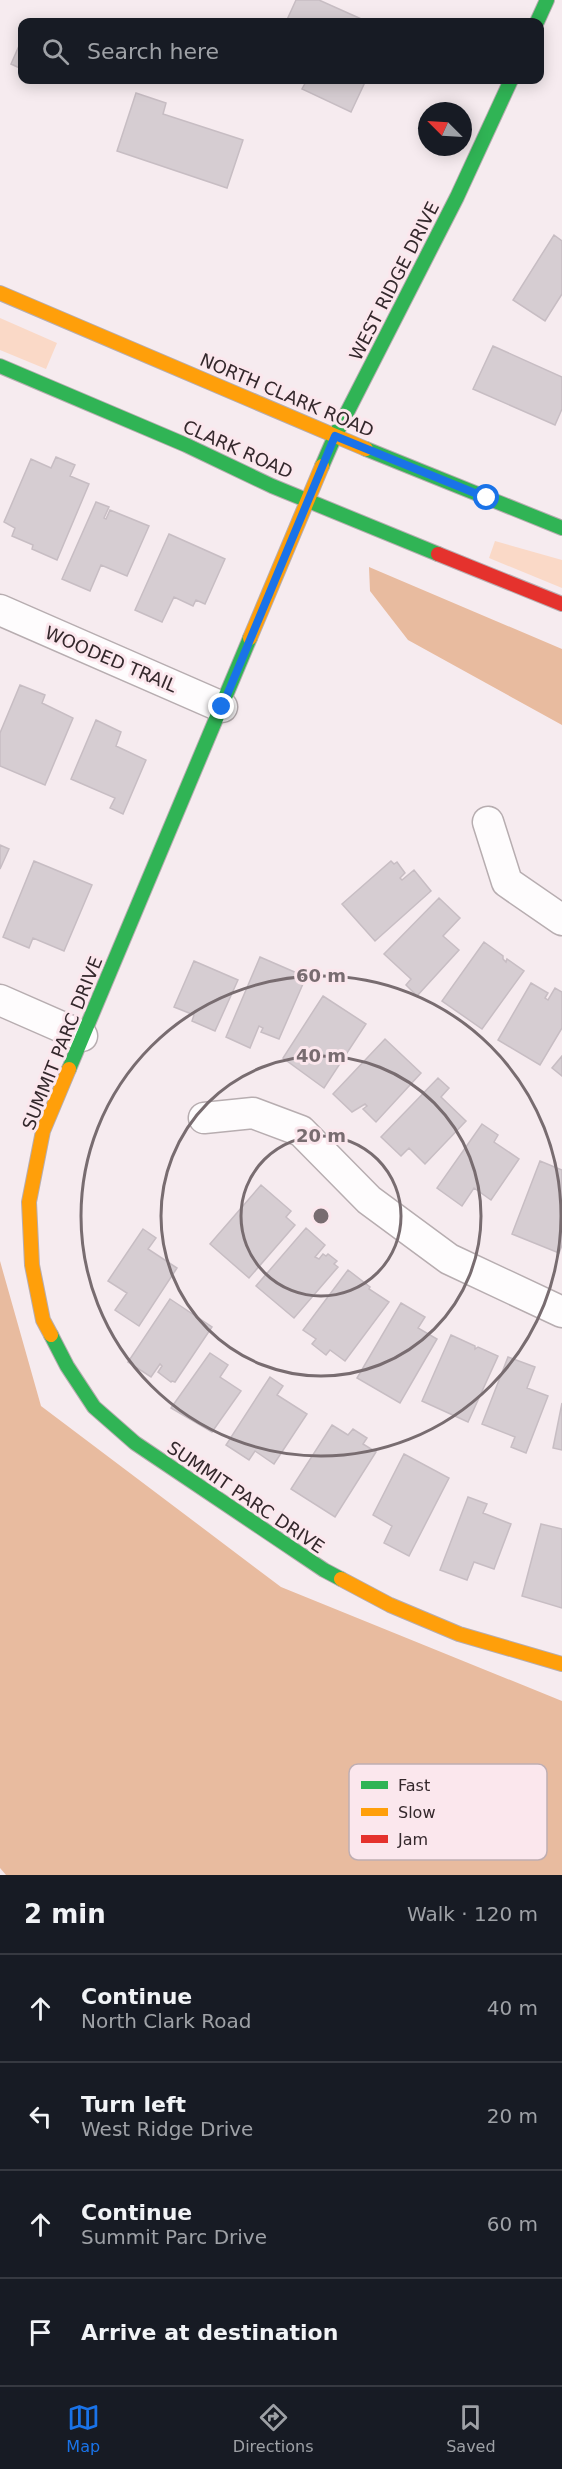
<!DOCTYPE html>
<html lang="en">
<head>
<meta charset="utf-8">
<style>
  body { margin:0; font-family:"DejaVu Sans",sans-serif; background:#242831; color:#f1f3f6 }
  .compass { position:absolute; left:418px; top:102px; width:54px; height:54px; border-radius:50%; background:#171b24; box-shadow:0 3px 15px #0003; rotate:294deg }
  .stop { position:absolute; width:18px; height:18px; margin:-14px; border:4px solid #1a73e8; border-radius:50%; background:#fff }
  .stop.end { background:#1a73e8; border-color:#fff; box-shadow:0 2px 6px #0008 }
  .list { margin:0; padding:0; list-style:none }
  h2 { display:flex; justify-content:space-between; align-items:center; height:78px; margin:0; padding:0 24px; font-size:26px }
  h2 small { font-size:20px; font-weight:400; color:#9ea1a6 }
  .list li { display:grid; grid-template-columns:39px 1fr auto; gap:18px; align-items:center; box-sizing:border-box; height:108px; padding:0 24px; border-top:2px solid #363941 }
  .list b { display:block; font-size:22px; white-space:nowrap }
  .list p { margin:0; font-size:20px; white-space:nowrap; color:#9ea1a6 }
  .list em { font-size:20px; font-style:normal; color:#9ea1a6 }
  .icon { flex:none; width:33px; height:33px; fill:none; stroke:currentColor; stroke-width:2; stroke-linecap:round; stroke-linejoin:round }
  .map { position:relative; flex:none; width:562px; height:1875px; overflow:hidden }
  .search { position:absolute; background:#171b24; box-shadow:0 3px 15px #0003; left:18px; right:18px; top:18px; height:66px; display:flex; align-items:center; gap:15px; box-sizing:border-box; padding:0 21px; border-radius:12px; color:#9ea1a6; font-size:22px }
  .sheet { height:510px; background:#171b24 }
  nav { display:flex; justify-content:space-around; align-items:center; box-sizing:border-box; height:84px; border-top:2px solid #363941; background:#171b24; font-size:16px; color:#9ea1a6 }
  nav a { display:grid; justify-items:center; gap:3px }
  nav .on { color:#1a73e8 }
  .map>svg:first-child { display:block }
  .green { fill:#fad9c7 }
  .forest { fill:#e8bb9f }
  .building { fill:#d6cdd2; stroke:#c7bdc3; stroke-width:1.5 }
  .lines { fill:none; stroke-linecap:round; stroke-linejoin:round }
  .street-casing { stroke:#b7adb0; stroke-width:33 }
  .fast-casing { stroke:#b7adb0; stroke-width:16 }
  .slow-casing { stroke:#b7adb0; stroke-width:16 }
  .jam-casing { stroke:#b7adb0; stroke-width:16 }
  .street { stroke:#fefcfd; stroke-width:30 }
  .fast { stroke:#30b455; stroke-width:14 }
  .slow { stroke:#ff9f0a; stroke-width:14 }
  .jam { stroke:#e5322d; stroke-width:14 }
  .route { stroke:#1a73e8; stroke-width:8 }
  .ring { fill:none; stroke:#786c70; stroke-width:3 }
  .labels { text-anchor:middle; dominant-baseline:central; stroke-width:6; stroke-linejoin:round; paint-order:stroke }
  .street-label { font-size:18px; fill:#34282c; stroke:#fbe7ed }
  .key { fill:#fbe7ed; stroke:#bfaeb3; stroke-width:1.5 }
  .key-label { font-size:16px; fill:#34282c }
  .centre { fill:#786c70; stroke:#fbe7ed; stroke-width:3 }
  .ring-label { font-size:18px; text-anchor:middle; font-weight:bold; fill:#786c70; stroke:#fbe7ed; stroke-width:6; stroke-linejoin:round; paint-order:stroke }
</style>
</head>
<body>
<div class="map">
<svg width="562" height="1875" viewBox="0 0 562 1875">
  <rect width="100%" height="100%" fill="#f6ebef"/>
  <path class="green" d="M 0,318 L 57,343 L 46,369 L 0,350 Z
    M 495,541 L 562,560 L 562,588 L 489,558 Z"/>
  <path class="forest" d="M 369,567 L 562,649 L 562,725 L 408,640 L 370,591 Z
    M 0,1261 L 41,1406 L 281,1587 L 562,1701 L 562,1875 L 6,1875 L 0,1868 Z"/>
  <path class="building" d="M 296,0 L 319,0 L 368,22 L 286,22 Z
    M 22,39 L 22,69 L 11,64 Z
    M 307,80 L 366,80 L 351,112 L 302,89 Z
    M 136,93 L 166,103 L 163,114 L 243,140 L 227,188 L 117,151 Z
    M 554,235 L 562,241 L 562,294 L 545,321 L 513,300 Z
    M 493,346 L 562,377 L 562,409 L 555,425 L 473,389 Z
    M 56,457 L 75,465 L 70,476 L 89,484 L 57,560 L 32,549 L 33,545 L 12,536 L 15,528 L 4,522 L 31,459 L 51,468 Z
    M 96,502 L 109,507 L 104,518 L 106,519 L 110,510 L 149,526 L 127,576 L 101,565 L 90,591 L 62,579 Z
    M 169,534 L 225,559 L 205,604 L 196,600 L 193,606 L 174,597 L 162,622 L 135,610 Z
    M 20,685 L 45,695 L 42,703 L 73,718 L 45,785 L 0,766 L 0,733 Z
    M 96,720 L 121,732 L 116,746 L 146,760 L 123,814 L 110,808 L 115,798 L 71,779 Z
    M 0,845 L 9,849 L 0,869 Z
    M 34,861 L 92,885 L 64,951 L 33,938 L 29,948 L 3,937 Z
    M 391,861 L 394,864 L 397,862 L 405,873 L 400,878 L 402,880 L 414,870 L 431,891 L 375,941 L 342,904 Z
    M 439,898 L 460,918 L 443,936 L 459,950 L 417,996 L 406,985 L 411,979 L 384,954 Z
    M 484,942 L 503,956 L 503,959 L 506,962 L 507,959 L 524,971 L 482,1029 L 442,1001 Z
    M 260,957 L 306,977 L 279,1039 L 261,1032 L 263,1028 L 259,1026 L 250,1048 L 226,1037 Z
    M 194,961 L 238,980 L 215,1031 L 192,1021 L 194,1015 L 174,1007 Z
    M 531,983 L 548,993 L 545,998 L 548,1000 L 555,988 L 562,992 L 562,1028 L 540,1065 L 498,1040 Z
    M 323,996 L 366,1024 L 324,1088 L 283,1058 Z
    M 385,1039 L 421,1073 L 376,1122 L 363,1109 L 367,1106 L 365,1104 L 352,1112 L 333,1094 Z
    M 562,1056 L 562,1076 L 552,1068 Z
    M 438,1078 L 449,1088 L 441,1097 L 466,1121 L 425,1164 L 409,1148 L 401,1156 L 381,1137 Z
    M 482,1124 L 498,1135 L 494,1142 L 519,1159 L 491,1200 L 474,1188 L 462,1206 L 437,1188 Z
    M 540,1161 L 562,1170 L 562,1245 L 559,1253 L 512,1234 Z
    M 261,1185 L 291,1211 L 286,1217 L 295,1225 L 249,1278 L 210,1244 Z
    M 306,1228 L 325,1245 L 315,1257 L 319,1259 L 323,1254 L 326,1256 L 328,1254 L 337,1261 L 334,1264 L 338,1267 L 294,1318 L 256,1286 Z
    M 143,1229 L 156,1238 L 148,1249 L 177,1268 L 139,1326 L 115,1310 L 127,1293 L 108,1281 Z
    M 348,1270 L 370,1287 L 369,1289 L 389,1302 L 345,1361 L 330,1350 L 326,1355 L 312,1344 L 316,1339 L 303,1330 Z
    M 170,1299 L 212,1327 L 175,1382 L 172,1381 L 171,1382 L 158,1372 L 162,1366 L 160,1364 L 151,1377 L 128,1362 Z
    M 401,1303 L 425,1317 L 418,1328 L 437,1339 L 400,1403 L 357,1378 Z
    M 451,1335 L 475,1346 L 475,1349 L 478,1347 L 498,1356 L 468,1422 L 422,1401 Z
    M 210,1353 L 228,1365 L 220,1377 L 241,1391 L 212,1432 L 171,1408 Z
    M 508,1357 L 535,1367 L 527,1388 L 548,1396 L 526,1453 L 511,1447 L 515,1437 L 482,1424 Z
    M 270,1377 L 283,1386 L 277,1395 L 307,1414 L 274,1464 L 255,1451 L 249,1460 L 226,1445 Z
    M 562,1403 L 562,1450 L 553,1448 Z
    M 332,1425 L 348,1435 L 353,1429 L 367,1438 L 363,1444 L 376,1452 L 335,1517 L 291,1489 Z
    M 404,1454 L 449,1478 L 409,1556 L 384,1543 L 392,1526 L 373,1515 Z
    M 468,1497 L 487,1504 L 483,1513 L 511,1524 L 494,1569 L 474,1562 L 467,1580 L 440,1570 Z
    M 541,1524 L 562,1529 L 562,1608 L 522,1596 Z"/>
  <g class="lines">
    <defs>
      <path id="street" d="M 0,610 L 222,707
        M 488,822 L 507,882 L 562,920
        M 0,1000 L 82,1036
        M 204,1118 L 253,1113 L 301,1131 L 369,1200 L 449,1259 L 562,1312"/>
      <path id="fast" d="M 537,22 L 547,0
        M 0,366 L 186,445 L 272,486 L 438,554
        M 366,449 L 562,528
        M 322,466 L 335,436 L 457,197 L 511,80
        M 69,1069 L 250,638
        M 51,1335 L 67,1366 L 94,1407 L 135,1443 L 324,1570 L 341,1579"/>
      <path id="slow" d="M 0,293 L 366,449
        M 250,638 L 322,466
        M 51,1335 L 43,1320 L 32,1265 L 29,1202 L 43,1131 L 69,1069
        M 341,1579 L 390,1605 L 459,1634 L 562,1664"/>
      <path id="jam" d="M 438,554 L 562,604"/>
    </defs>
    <use href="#street" class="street-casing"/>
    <use href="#fast" class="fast-casing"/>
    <use href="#slow" class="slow-casing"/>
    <use href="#jam" class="jam-casing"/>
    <use href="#street" class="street"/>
    <use href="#fast" class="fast"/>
    <use href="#slow" class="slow"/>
    <use href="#jam" class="jam"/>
  </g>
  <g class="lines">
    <path class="route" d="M 222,707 L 335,436 L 487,498"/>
  </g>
  <g class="ring">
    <circle cx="321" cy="1216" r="80"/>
    <circle cx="321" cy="1216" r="160"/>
    <circle cx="321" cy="1216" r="240"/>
  </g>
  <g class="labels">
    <g class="street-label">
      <text transform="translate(394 281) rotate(-63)">WEST RIDGE DRIVE</text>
      <text transform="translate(287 395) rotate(23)">NORTH CLARK ROAD</text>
      <text transform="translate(238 449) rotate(24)">CLARK ROAD</text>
      <text transform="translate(111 659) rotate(23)">WOODED TRAIL</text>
      <text transform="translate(62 1043) rotate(-68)">SUMMIT PARC DRIVE</text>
      <text transform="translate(246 1497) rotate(34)">SUMMIT PARC DRIVE</text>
    </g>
  </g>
  <rect x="349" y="1764" width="198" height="96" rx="9" class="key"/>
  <rect x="361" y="1781" width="27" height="8" fill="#30b455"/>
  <rect x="361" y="1808" width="27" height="8" fill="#ff9f0a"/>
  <rect x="361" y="1835" width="27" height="8" fill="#e5322d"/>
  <g class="key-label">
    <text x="398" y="1791">Fast</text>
    <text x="398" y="1818">Slow</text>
    <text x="398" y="1845">Jam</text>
  </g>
  <circle cx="321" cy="1216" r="9" class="centre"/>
  <g class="ring-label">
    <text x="321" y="982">60 m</text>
    <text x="321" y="1062">40 m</text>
    <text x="321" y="1142">20 m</text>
  </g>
</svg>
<svg class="compass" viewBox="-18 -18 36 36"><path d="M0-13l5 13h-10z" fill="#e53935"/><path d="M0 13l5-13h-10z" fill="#9ea1a6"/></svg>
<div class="stop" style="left:487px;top:498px"></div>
<div class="stop end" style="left:222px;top:707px"></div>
<div class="search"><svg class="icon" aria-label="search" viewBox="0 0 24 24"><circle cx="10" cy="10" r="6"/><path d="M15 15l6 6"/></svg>Search here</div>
</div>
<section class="sheet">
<h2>2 min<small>Walk · 120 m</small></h2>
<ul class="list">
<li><svg class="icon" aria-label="ahead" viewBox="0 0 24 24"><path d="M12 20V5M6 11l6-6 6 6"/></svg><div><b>Continue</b><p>North Clark Road</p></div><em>40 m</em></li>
<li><svg class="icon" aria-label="left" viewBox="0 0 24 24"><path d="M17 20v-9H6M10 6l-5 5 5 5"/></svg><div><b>Turn left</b><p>West Ridge Drive</p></div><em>20 m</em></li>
<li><svg class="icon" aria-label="ahead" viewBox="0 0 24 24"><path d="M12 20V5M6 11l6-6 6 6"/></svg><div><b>Continue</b><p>Summit Parc Drive</p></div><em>60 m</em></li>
<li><svg class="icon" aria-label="arrive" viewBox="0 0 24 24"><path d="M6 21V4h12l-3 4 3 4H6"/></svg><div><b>Arrive at destination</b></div></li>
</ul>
</section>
<nav>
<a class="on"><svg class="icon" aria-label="map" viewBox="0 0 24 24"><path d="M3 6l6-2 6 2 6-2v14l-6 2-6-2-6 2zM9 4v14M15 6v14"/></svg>Map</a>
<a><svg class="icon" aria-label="directions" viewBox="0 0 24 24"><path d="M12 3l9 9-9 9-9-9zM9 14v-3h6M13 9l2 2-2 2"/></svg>Directions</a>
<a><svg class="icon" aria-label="saved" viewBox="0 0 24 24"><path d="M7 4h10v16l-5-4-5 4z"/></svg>Saved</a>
</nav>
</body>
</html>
